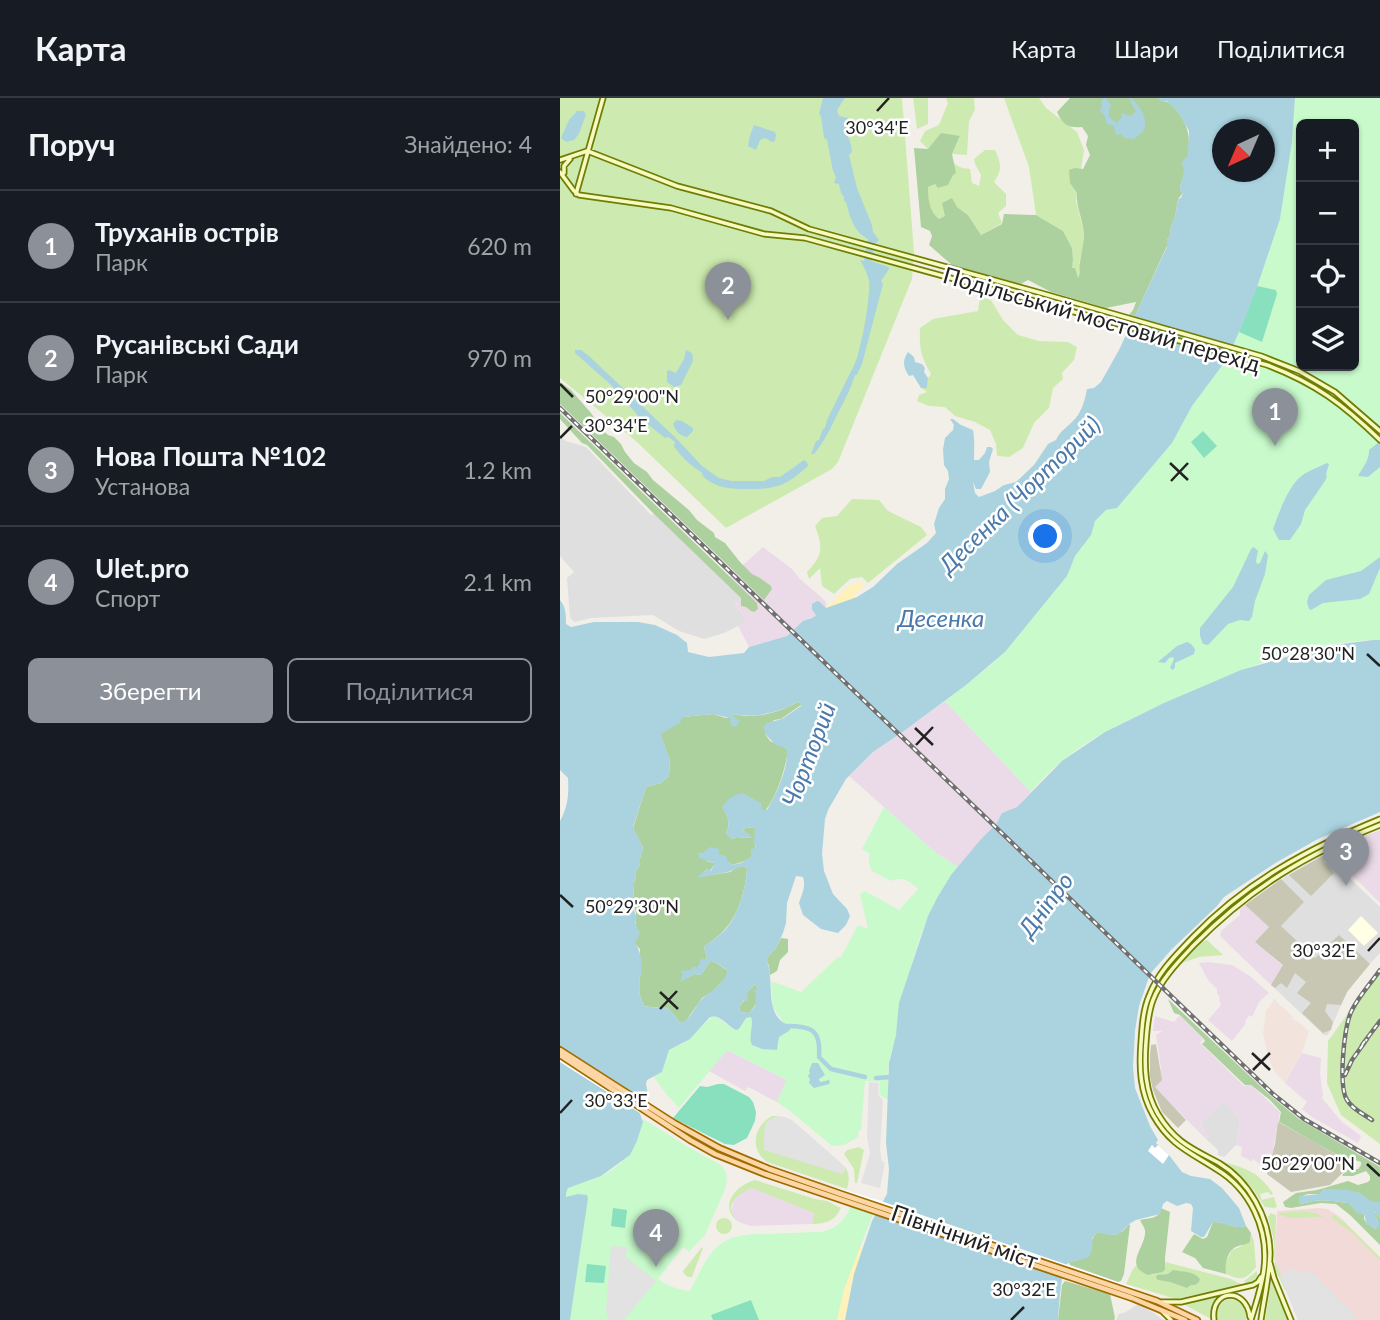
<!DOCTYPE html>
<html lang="uk">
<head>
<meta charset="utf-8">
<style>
  body { margin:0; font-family:Lato,sans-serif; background:#242831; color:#f1f3f6 }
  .controls { position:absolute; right:21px; top:21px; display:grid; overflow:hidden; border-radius:10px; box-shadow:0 2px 5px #0004 }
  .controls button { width:63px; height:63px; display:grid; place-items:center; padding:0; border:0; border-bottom:2px solid #363941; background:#171b24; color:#f1f3f6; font:35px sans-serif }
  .compass { position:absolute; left:652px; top:21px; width:63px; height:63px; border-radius:50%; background:#171b24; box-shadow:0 2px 5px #0004; rotate:224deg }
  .you { position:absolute; left:486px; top:439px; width:24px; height:24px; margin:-18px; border:5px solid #fff; border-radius:50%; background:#1a73e8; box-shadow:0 0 0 10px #1a73e833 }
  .badge { display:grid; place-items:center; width:46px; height:46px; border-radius:50%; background:#8c9099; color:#fff; font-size:23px; font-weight:700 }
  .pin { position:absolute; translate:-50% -58px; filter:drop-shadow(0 2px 4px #0008) }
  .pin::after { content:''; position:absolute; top:37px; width:24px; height:21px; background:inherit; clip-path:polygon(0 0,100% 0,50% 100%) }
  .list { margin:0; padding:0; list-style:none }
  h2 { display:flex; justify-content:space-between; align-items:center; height:91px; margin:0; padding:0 28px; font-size:30px }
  h2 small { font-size:23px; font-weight:400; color:#9ea1a6 }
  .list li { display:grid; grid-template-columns:46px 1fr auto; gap:21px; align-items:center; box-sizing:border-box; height:112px; padding:0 28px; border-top:2px solid #363941 }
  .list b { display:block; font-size:26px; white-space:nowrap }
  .list p { margin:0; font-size:23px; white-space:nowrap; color:#9ea1a6 }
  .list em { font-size:23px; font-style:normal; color:#9ea1a6 }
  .actions { display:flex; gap:14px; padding:21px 28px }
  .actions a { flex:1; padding:16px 0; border:2px solid #8c9099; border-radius:10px; text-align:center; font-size:24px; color:#8c9099 }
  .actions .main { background:#8c9099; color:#fff }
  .icon { flex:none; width:38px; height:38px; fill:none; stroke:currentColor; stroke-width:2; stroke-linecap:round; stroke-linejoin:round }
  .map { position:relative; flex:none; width:820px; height:1222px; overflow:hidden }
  header { display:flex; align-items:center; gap:42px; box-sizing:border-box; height:98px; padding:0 35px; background:#171b24; border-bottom:2px solid #363941 }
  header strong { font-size:33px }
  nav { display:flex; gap:38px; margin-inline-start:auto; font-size:24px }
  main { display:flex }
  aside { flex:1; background:#171b24 }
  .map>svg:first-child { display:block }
  .residential { fill:#e0dfdf }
  .commercial { fill:#f2dad9 }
  .industrial { fill:#ebdbe8 }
  .education { fill:#ffffe5 }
  .military { fill:#f3e3dd }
  .construction { fill:#c7c7b4 }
  .grass { fill:#cdebb0 }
  .forest { fill:#add19e }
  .sand { fill:#fff1ba }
  .park { fill:#c8facc; fill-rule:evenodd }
  .pitch { fill:#88e0be }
  .parking { fill:#e2e2e2 }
  .water { fill:#aad3df; fill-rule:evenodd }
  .pier { fill:#fff }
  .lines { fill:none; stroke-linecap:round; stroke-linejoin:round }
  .river { stroke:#aad3df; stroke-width:4.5 }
  .secondary-casing { stroke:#707d05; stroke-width:7 }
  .primary-casing { stroke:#a06b00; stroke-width:8 }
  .secondary { stroke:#f7fabf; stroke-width:3.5 }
  .primary { stroke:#fcd6a4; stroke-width:4.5 }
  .rail-casing { stroke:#707070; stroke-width:4.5 }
  .rail { stroke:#fff; stroke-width:2; stroke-dasharray:5; stroke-linecap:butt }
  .ticks { fill:none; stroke:#222; stroke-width:2.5 }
  .labels { text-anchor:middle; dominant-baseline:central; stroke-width:5; stroke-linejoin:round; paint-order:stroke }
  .street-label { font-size:23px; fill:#222; stroke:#fff }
  .water-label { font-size:24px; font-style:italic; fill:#4a7aab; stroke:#fff }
  .ticks-label { font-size:18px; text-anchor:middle; fill:#222; stroke:#fff; stroke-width:5; stroke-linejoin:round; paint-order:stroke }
</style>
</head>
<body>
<header>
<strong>Карта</strong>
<nav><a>Карта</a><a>Шари</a><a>Поділитися</a></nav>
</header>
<main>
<aside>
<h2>Поруч<small>Знайдено: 4</small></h2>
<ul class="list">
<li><span class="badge">1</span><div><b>Труханів острів</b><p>Парк</p></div><em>620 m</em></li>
<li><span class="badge">2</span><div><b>Русанівські Сади</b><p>Парк</p></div><em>970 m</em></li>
<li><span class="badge">3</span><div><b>Нова Пошта №102</b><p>Установа</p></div><em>1.2 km</em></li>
<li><span class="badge">4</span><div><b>Ulet.pro</b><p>Спорт</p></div><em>2.1 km</em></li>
</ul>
<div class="actions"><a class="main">Зберегти</a><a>Поділитися</a></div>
</aside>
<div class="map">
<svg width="820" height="1222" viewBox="0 0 820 1222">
  <rect width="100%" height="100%" fill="#f2efe9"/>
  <path class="residential" d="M 0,339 L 6,343 L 26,349 L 91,417 L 94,416 L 182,500 L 175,507 L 188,523 L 164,535 L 144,541 L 119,533 L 93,517 L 31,520 L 15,524 L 13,523 L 10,519 L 7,480 L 14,474 L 0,458 Z
    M 768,754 L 778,769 L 820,809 L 820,855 L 797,880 L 787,894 L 768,937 L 764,937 L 711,887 L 723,867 L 699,848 L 709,829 L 685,807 L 731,775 Z
    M 663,1003 L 680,1020 L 676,1047 L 664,1059 L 658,1057 L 658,1052 L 646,1041 L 649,1037 L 640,1027 Z
    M 578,1206 L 589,1212 L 604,1222 L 556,1222 L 559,1216 L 566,1214 Z"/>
  <path class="commercial" d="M 759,1110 L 768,1111 L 780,1119 L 820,1159 L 820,1222 L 738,1222 L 715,1166 L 717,1113 Z"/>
  <path class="industrial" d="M 203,449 L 232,471 L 240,481 L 261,499 L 266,504 L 266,511 L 263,509 L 254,519 L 249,520 L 227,538 L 189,549 L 178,528 L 187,522 L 178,510 L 175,509 L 181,500 L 164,484 Z
    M 385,603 L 471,694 L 457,709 L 442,715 L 436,726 L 421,741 L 398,769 L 376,755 L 289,678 L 313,654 L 344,633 Z
    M 820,732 L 820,805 L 780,765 L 774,751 Z
    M 685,807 L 709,829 L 695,844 L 723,868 L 711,887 L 660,838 L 661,833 L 680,817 L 680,811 Z
    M 648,864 L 672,867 L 690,878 L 709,895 L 699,904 L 692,919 L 689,917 L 685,924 L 686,925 L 672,943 L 648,922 L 661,907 L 659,902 L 660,900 L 657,895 L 657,891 L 648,882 L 639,865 Z
    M 620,917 L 644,941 L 640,945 L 684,988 L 691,987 L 720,1014 L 709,1073 L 693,1061 L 691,1064 L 688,1061 L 681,1058 L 682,1049 L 676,1047 L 680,1020 L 663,1004 L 640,1027 L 650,1037 L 646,1041 L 594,989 L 601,970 L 596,937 L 602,933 L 593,933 L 595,918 L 614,924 Z
    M 166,953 L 169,953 L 225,981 L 226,983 L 217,1004 L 188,989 L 185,993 L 149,973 Z
    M 742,955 L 761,960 L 760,976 L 763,997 L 762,1000 L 782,1024 L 801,1038 L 798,1045 L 752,1019 L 742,1011 L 747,1004 L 725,985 Z
    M 192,1089 L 255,1115 L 252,1126 L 190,1128 L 179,1124 L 174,1119 L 172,1113 L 173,1102 L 177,1096 Z"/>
  <path class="education" d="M 801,818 L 818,835 L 804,848 L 788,832 Z"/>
  <path class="military" d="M 714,901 L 733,919 L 732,921 L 735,923 L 736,922 L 749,933 L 741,957 L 725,985 L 715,974 L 708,959 L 705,944 L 703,935 L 706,912 L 709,910 Z"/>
  <path class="construction" d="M 766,756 L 768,759 L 764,763 L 774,775 L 751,798 L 729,777 Z
    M 721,781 L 744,804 L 721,828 L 755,860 L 779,837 L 810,866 L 787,894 L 781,907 L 767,906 L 765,913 L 773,924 L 771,932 L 763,935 L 742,915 L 751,905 L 737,895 L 746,884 L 735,875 L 727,890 L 721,885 L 715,890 L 711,887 L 723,867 L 695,844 L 709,829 L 685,807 Z
    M 596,946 L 602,982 L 595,989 L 626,1022 L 618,1030 L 602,1014 L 593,992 L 590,979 L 590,957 L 591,947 Z
    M 718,1024 L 753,1043 L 792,1066 L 770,1087 L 731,1094 L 707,1076 L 715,1046 Z"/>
  <path class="grass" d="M 0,0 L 342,0 L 354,154 L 352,181 L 278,364 L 272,371 L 166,430 L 77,344 L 0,280 Z
    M 353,0 L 368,0 L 368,26 L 357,31 Z
    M 386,0 L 414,0 L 415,12 L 409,23 L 407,57 L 392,56 L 400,39 L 368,51 L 360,43 L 365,33 L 379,27 L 388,5 Z
    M 444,0 L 479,0 L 486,10 L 517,34 L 524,52 L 516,103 L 523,130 L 523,151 L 519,166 L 521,175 L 518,181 L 511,170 L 513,161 L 512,150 L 503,133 L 476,117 L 469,69 Z
    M 425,52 L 435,52 C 441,66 443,71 434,84 L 446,96 L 446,108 L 438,115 L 442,125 L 421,137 L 408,117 L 397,109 L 385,118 L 379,121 C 371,114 364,99 368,88 C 371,80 384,67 390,60 C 395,68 400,70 410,71 L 412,85 L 419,88 L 421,77 L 415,66 L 414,61 Z
    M 420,199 L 431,202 L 443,222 L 458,237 L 479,243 L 508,244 L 517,249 L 514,262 L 502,275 L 503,281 L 493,290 L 489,310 L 474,325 L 463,350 L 449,359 L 437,358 L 436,346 L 430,332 L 415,324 L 395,318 L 385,309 L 369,308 L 357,303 L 359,297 L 367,294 L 361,290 L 367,290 L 368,280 L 371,276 C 361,259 359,250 360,230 L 373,221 L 418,213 Z
    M 292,401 L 319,402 L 328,413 L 361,429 L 367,437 L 308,485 L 302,479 L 290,481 L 274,496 L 262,488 L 260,470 L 249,481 L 247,474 C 263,458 263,448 255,428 L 262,420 L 277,418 Z
    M 647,842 L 663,857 L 639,859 L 622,865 L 642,844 Z
    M 820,871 L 820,1046 L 781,1017 L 767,985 L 768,943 Z
    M 212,1018 L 218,1018 L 208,1023 L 205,1028 L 282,1075 L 286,1070 C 290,1078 289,1083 287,1091 L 207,1064 C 189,1051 194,1028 212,1018 Z
    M 299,1049 L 304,1052 L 297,1085 L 295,1085 L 294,1071 L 284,1056 L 287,1052 Z
    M 667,1065 C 687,1070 702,1077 713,1096 L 711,1097 L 708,1094 L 700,1096 L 702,1102 L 714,1099 L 717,1109 L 714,1110 L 705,1109 L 692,1090 Z
    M 195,1082 L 255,1101 L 267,1103 L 281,1110 C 275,1123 266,1126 252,1126 L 254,1115 L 192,1090 C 176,1097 162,1107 179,1124 C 157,1109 176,1087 195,1082 Z
    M 742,1113 L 756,1115 L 774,1126 L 763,1119 L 729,1120 L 719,1116 L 719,1115 Z
    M 711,1115 L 716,1117 L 715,1163 L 726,1190 L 725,1192 L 715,1171 L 714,1142 L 708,1119 Z
    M 773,1116 L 785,1125 L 820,1160 L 820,1163 L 790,1133 L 772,1120 Z
    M156 1128a8 8 0 1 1 16 0a8 8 0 1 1-16 0Z
    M 691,1135 L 694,1144 L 696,1169 C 685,1182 682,1183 666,1176 L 665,1166 L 672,1152 L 680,1149 L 691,1140 Z
    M 142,1149 L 143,1150 L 132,1179 L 128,1179 L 124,1176 L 123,1173 Z
    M 605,1164 L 671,1181 L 681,1186 L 686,1186 L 684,1183 L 697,1173 L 697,1182 L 687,1186 L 616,1201 L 566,1186 L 573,1171 L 577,1167 L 578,1170 L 592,1177 C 601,1173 606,1175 605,1164 Z
    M 712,1177 L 730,1222 L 705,1222 Z
    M 660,1197 C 653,1204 649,1210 651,1221 L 623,1206 Z
    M 669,1201 C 681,1202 687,1210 686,1222 L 657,1222 C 655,1212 659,1204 669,1201 Z"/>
  <path class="forest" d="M 510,0 L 599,0 L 601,3 C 611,3 614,8 619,15 C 633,36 630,51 624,76 C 623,82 620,85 620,92 L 623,95 L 618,101 L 615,119 L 611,128 L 610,138 L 607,142 L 607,148 L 575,218 L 569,217 L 573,212 L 576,204 L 546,210 L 491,194 L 468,182 L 461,186 L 392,167 L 369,147 L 372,138 L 370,133 L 361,129 L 354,50 L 368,51 L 381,35 L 400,38 L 392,56 L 396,75 L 393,77 L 388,87 L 378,90 L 375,86 L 368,89 C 368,101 369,113 379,121 L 385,118 L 382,105 L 392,100 L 397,109 L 408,117 L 421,137 L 442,126 L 444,116 L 476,117 L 503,133 L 512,150 L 513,161 L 512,170 L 515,170 L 518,180 C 522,173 518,171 520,164 C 522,152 525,141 523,129 C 521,117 516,107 517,95 L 510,85 L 509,72 L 515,70 L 523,71 L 530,57 L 526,47 L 528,38 L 522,29 C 508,30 503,27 497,14 Z
    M 0,284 L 11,292 L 31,315 L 41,330 L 48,337 L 54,339 L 61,346 L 65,354 L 74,365 L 87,374 L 93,382 L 129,412 L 137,422 L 154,435 L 155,439 L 165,445 L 180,464 L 192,476 L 200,480 L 211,488 L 212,491 L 204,502 L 0,306 Z
    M 0,315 L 197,505 L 198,511 L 194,514 L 191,513 L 186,509 L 181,508 L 181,500 L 94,416 L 27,347 L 22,345 L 0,321 Z
    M 238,604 L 241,605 L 241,607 L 221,621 L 214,622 L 206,632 L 205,636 L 210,643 L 226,650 L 228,654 C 224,674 218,695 206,712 L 165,714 C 169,721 170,727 166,735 L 172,741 L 177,739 L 190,740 L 191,739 L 183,732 L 185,730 L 195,729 C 194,753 202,759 172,767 L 168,764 L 146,763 L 154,765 L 154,767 L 150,773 L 147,771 L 138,779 L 170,774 L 178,769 L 184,768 L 187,771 C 186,790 179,816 166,830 C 160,838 151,843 144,849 L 147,860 L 138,869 L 123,877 L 122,880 L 127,880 L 135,876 L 141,877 L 150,863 C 157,863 161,870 168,872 L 166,880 L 153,893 L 142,900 L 126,923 L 120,925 C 104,902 107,913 84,908 C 80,898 78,893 80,883 L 79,881 L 81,875 L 80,858 L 80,851 L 75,846 L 76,815 L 72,804 L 74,796 L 73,786 L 76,780 L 75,774 L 80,767 L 80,760 L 83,750 L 73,730 L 86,689 L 101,685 L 109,678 L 110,663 L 100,636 L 122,619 L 153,616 L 166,620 L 173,618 L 174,616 C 194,622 220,614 238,604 Z
    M 221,840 L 228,841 L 228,854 L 220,862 L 217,873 L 210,877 L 209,868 L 206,861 L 216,850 Z
    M 195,886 L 198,890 L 196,894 L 197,905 L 189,915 L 181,914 L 179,909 L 187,899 L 187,894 Z
    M 608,901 L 712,999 L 739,1021 L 820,1069 L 820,1104 L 811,1104 L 799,1095 L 767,1091 L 764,1091 L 760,1096 L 748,1096 L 739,1099 L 739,1104 L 741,1106 C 751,1103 761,1101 771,1103 C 778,1103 782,1105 789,1105 L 797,1114 L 804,1116 L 804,1121 L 808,1127 L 810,1127 L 815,1131 L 818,1122 L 814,1116 L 815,1114 L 820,1120 L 820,1147 L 790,1117 L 776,1106 L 761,1105 L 731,1110 L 725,1109 L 723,1104 L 736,1095 L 757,1092 L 788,1083 L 798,1087 L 808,1084 L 810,1082 L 810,1078 L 806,1073 L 793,1078 L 783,1078 L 782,1077 L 787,1072 L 798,1071 L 801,1067 L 801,1064 L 792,1061 L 788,1063 L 719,1024 L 721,1014 L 710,1002 L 691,987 L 685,987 L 642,946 L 645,943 L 644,941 L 620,917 L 614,915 Z
    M 601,1110 L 610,1114 L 605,1160 L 605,1171 L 603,1174 L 588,1177 C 562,1166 587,1149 585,1132 C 584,1129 582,1126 580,1122 C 589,1120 600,1121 601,1110 Z
    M 653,1124 C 664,1123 676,1132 686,1128 L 691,1135 L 690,1144 C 686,1147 678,1147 674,1150 C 666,1156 665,1168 666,1176 L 643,1170 L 635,1160 L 622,1154 L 634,1136 L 643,1141 L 647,1139 Z
    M 569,1126 L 570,1127 L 564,1176 L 561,1183 L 558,1184 L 510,1167 L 509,1164 C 544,1158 522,1147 538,1134 C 554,1137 558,1140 569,1126 Z
    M 613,1172 C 623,1174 634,1173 640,1181 L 639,1184 L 635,1187 L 631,1187 L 627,1190 L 610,1184 L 598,1182 L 596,1180 L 597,1177 L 608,1176 Z
    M 505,1183 L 550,1196 L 555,1220 L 554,1222 L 498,1222 L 502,1187 Z"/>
  <path class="sand" d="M 302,483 L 303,490 L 295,495 L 297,499 L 266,511 L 269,506 L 272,505 L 289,487 L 294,488 L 297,484 Z
    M 297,1148 L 303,1149 L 292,1185 L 285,1222 L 272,1222 Z"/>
  <path class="park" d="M 735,0 L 820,0 L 820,542 C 757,542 695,565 639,590 C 592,612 541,630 501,664 C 490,673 480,683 471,694 L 385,603 L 431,567 L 445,554 L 507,478 L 511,466 L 535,423 L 546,412 L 557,410 L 612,345 L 632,308 L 667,261 L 679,234 L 696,192 L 720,121 L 732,44 ZM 741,26 L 794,26 L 794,268 L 741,268 Z
    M 324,709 L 376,755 L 398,769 C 359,816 348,879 336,937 C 335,944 332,951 330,958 C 327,972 328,987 328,1002 L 319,996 L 320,984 L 305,983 L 301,1032 L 299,1032 L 298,1039 L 284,1047 L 272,1048 L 230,1013 L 217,1004 L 226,983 L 225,981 L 169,953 L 166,953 L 119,1010 L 107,997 L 94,979 L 102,974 L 109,952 L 124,945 L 153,918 L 157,919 L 173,931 L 179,931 L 186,920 L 191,919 L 192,929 L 191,937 L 195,949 L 214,952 L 218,949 L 219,939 L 229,933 L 213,909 L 211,883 L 241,894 L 278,859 L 281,859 L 298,827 L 308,831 L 300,796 L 305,793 L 339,812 L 358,791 C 350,783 342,778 331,783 L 312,773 L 309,765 L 309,755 L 302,751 Z
    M 83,1021 L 125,1047 L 157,1065 L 162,1068 L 166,1075 L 167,1081 L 165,1091 L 145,1137 L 129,1154 L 123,1149 L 98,1181 C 105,1187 121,1193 130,1193 C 138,1178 144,1162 156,1150 C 171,1135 192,1136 212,1136 C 229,1135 245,1134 262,1134 C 277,1130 285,1122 291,1108 L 313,1116 L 284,1191 L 277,1222 L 0,1222 L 0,1080 C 7,1082 15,1084 22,1084 C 44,1081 68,1063 77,1043 C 80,1036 81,1028 83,1021 Z"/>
  <path class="pitch" d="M 697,188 L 716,192 L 717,196 L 702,244 L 679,234 Z
    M 643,333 L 657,348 L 644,360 L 631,344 Z
    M 158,986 L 164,986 L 189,999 L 193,1004 L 196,1014 L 195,1023 L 187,1040 L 174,1047 L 165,1046 L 113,1020 L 140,988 L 147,989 Z
    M 53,1110 L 67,1112 L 65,1130 L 51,1128 Z
    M 27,1166 L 46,1168 L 44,1185 L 25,1184 Z
    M 191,1202 L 199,1222 L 153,1222 L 151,1217 Z"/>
  <path class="parking" d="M 309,984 L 319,985 L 318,996 L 323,1003 L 320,1052 L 322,1063 L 325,1065 L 320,1090 L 301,1085 L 310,1055 L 307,1039 Z
    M 218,1018 L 225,1019 L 232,1022 L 281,1065 L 286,1070 L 282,1076 L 204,1052 L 204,1036 L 205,1028 L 208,1023 Z
    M 51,1148 L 67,1149 L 66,1159 L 96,1183 L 64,1222 L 49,1222 L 46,1213 Z
    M 728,1171 L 753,1175 L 794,1216 L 795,1222 L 738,1222 L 720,1178 Z"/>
  <path class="water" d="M 263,0 L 285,0 L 277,12 L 279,18 L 288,20 L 289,27 L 286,28 C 286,38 292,44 292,54 L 289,57 L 297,90 L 312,127 L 313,134 L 319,142 L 315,146 L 311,163 L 329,169 L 329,171 L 321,183 L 323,186 L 302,266 L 297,277 L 295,277 C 291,290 285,302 279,313 C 271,329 265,343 254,356 L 251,356 L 256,343 L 259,342 L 263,331 L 265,330 L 267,322 L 291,273 C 300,263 311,197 309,183 C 307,175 304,168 300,162 L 304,163 L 308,141 C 293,133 290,119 286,104 L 284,103 L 284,99 L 281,95 L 279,86 L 274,85 L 276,79 L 273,73 L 267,42 L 264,40 L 261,18 L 259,16 Z
    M 543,0 L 546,0 L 551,7 L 549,10 L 549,19 L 557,25 L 562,19 L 561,16 L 563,15 L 570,18 L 576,14 L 569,0 L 571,0 C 579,7 590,22 583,33 C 580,37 576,39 573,41 L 564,40 L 561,36 L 556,37 L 554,28 L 546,25 L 545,18 L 540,12 L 542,8 L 541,5 Z
    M 599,0 L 735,0 L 732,44 L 720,121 L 696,192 L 679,234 L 667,261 L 632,308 L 612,345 L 557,410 L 546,412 L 535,423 L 531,437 L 515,458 L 507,478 L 445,554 L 406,587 L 344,633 L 313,654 L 286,681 L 268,712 L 265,721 L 262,756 L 264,773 L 273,796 L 287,811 L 290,818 L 286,827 L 278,835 L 261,831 L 243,817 L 239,805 C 242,796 246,789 243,779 L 236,778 L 227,805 L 226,825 L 223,835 L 216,850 L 206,861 C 215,880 205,908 221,923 C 224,925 228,927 231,929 L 229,933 L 219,939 L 217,952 L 202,951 L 192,947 C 188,938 194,928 191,919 L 186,920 L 179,931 L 176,932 C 167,928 159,914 149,920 L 130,941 L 109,952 L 102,974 L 87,982 L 86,986 L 88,996 L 79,1013 L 83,1024 L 77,1043 L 70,1057 L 41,1078 L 8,1090 L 6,1095 L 6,1099 L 18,1096 L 27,1097 L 28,1100 L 10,1222 L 0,1222 L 0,723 C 8,709 9,695 8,680 L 0,672 L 0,502 C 6,509 6,517 6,526 L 11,529 L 34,524 L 78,524 L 95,527 L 117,537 L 127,545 L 128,554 L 149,559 L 184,555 L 189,549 L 227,538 L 243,523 L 254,519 L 256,517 L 252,512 L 252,506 L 257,503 L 260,504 L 266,510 L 297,499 L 313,489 L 337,466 L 367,445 L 376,435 L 374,426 L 379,410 L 385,401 L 385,391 L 389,381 L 388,373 L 384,367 L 383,351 L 385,340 L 393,332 L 394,327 L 390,321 L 393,321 L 401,327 L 413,332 C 415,343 414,353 414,362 L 419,362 L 425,355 L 427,349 L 431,349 L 433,351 L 429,364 L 430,374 L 421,391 L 416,391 L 413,384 L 415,395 L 419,399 L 435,393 L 444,387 L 456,384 L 474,367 L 488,346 L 496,342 C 500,333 505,331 512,324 C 521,316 525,303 527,291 L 534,290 L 541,284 L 559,252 L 607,149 L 607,142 L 610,138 L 611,127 L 615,119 L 618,101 L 621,100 L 623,95 L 620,92 C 620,82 627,76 622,66 L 624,61 L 628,58 L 629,33 L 617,12 L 614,11 L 613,7 L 609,6 L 607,3 L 601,3 ZM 662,32 L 704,32 L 704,74 L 662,74 ZM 238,604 L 241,605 L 241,608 L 222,621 L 207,625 L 203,629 L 205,632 L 205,636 L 216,647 L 226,650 C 231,665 215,699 207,712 L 202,712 L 201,705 L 182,695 C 173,697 166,702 162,710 C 168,717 171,727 166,735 L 172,741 L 177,739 L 190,740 L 192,739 L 183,732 L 185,730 L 195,729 L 194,746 L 196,749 L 191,752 L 191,757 L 192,758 L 181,765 L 172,767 L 168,764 L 166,758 L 159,756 L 159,751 L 150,749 L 143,755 L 138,755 L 139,760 L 154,765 L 154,767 L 151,773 L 147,771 L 136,780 C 147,778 157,776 167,774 C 173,773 177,769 184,768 L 187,771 C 186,790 179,816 166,831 C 160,838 151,843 144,849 L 147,860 L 144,862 L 141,860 L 138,869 L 133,869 L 131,872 L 121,873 L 123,877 L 120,884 L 135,876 L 141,877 L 150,863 C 157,863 162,870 168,872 C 164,886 154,891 144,899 C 135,906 133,921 120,925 C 104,902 107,913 84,908 C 80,898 78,893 80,883 L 79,881 C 84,871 82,855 75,845 L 80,835 L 75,825 L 77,820 L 73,810 L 75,807 L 72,803 L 74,796 L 73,786 L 76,780 L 75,774 L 80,767 L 80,760 L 83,750 L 73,729 L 86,689 L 101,685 L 109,678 L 110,663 L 101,636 C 104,634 117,626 121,625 L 120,622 L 123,619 L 153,616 L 170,620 L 171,627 L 175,629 L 180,623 L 173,618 L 174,616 C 194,621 220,614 238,604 ZM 195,886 L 198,890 L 197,892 L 193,892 L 196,894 L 195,903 L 197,903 L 195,904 L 196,907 L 189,915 L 181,914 L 179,909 L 184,902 L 188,903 L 187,894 Z
    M 17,13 L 24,13 L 26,17 C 22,26 21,35 14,42 L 6,44 L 1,40 L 9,22 Z
    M 194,27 L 215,34 L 216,37 L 215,43 L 212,44 L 205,40 L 200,42 L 196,52 L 188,48 L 190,37 Z
    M 15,252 L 21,252 L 29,258 L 117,341 L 142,368 L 159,380 L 172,383 L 204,383 L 212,379 L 220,379 L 244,362 L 247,364 L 248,368 C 240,375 231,383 221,387 C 212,390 202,391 193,391 C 177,391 158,392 145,380 C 139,374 146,377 138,372 C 129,366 121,358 114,349 L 115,344 L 108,339 L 105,340 L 81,321 L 51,287 L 15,255 Z
    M 126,252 L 132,255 L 133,263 L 121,287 L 114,289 L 107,284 L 107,273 L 109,272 L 116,275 L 124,261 Z
    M 348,254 L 354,259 L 355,264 L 362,266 L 365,270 L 364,274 L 368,280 L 367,290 L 361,290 L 353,277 L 349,278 C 343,269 342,263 348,254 Z
    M 116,322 L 122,323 L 133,330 L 133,333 L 127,339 C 120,338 115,333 113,326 Z
    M 820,343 L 820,369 L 808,379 L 798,378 C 802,371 810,361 809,352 Z
    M 767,365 L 769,366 L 766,376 L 767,378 L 765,383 L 745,412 L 741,426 L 730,442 L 719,442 L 713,431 C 719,415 726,394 738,381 C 746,373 757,370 767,365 Z
    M 694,449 L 698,453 L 696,463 L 697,466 L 700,465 L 705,453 L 708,457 L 705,476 L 695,503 L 692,519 L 689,523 L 680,522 L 668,526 L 648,547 L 643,546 L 640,538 L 640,530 L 673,489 L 691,451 Z
    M 820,459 L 820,470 L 809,496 L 800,501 L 763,505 L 751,512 L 749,511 L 747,504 L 749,497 L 766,482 L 801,473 Z
    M 813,542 L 820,542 L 820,714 L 758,741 L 717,764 L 664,799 L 657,808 L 612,851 L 590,876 L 579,908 L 575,933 L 573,969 L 575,990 L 590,1028 L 598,1042 L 596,1045 L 609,1057 L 622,1074 L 631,1078 L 650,1081 L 662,1090 L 679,1110 L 686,1128 C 677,1132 664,1124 653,1124 L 644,1139 L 641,1139 L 631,1133 L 633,1110 L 631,1106 L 626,1105 L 617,1108 L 607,1103 L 603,1106 L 600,1116 L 576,1122 L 569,1126 L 559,1136 L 550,1137 L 538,1134 L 532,1140 C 532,1143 533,1147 532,1151 C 530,1166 513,1159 506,1167 C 501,1173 499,1211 498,1222 L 285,1222 L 294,1176 L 312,1123 L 327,1096 L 329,1071 L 326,1045 L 329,965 L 336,937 L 339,905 L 368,818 L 377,800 L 391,777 L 421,741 L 436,726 L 442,715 L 457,709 L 502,663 L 545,634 L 604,605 L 681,572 L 765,548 Z
    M 627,544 L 631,546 L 635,551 L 634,556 L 615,565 L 615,569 L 613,572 L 610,570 L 614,561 L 613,559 L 609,560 L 605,565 L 598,564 L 617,548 Z
    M 252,965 L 258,965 L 265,977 L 259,981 L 260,984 L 269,982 L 270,984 L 269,986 L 254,990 L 249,985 L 250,981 L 248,978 L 250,975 L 249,973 Z
    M 764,1091 C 775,1091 789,1091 799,1095 C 809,1099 807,1105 820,1104 L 820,1120 L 815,1114 L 814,1115 L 819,1124 L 819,1129 L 815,1131 L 810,1127 L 807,1127 L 804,1116 L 797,1115 L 789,1105 C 782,1105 778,1103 771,1103 C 761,1101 751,1103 741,1106 L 739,1104 L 739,1099 L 741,1098 L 759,1096 Z"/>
  <path class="pier" d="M 205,505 L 611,896 L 608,898 L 202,507 Z
    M 0,948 L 85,1002 L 80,1015 L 0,964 Z
    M 592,1047 L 595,1050 L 598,1047 L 609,1057 L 603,1066 L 588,1053 Z
    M 278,1090 L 321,1103 L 575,1190 L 571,1202 L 274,1102 Z"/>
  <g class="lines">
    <path class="river" d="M 226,928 C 251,928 261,931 259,959 L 271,971 L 305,979
      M 316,980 L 332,979"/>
    <defs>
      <path id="secondary" d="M 0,62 L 27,53 L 30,54 L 117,88 L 211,113 L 249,131 L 481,195 L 701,258 L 739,273 L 775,294 L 820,333
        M 0,74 L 14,93 L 19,97 L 111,110 L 204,136 L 245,140 L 707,267 C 755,285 784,307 820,342
        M 4,75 L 4,68 L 10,61
        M 16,96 L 43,0
        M 710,1165 L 714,1180 L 731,1222
        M 602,1204 L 621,1204 L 693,1187 L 698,1184 L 701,1179
        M 602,1213 L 611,1222
        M 654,1222 C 650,1191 686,1188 690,1219
        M 691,1222 C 696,1205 702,1188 704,1171 C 709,1131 690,1091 656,1071 C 628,1053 610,1047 593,1017 C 580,994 579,970 581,945 C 582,929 583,912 589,898 C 598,874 616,857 633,839 C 687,783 749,750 820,721
        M 701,1222 C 704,1200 710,1176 710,1154 C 709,1119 689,1083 659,1065 C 631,1050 615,1044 598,1016 C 585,994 584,969 586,944 C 587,930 588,915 593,902 C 601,881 619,863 634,847 C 690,790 747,756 820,727"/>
      <path id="primary" d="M 0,952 L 114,1025 L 159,1050 L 209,1071 L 278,1095 L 597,1203 L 637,1222
        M 0,957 L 130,1042 L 155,1056 L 205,1076 L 572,1200 L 625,1222"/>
    </defs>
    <use href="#secondary" class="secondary-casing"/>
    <use href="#primary" class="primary-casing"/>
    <use href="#secondary" class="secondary"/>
    <use href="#primary" class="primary"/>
    <defs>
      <path id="rail" d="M 0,310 L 713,996 L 744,1021 L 820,1065
        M 802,947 L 820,923
        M 785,977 L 792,962 L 807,941
        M 812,1022 C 804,1016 793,1012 787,1002 C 778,988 784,927 792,912 C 799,898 811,885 820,872"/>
    </defs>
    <use href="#rail" class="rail-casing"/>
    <use href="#rail" class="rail"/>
  </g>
  <path class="ticks" d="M 317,13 L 329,0M 0,286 L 13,299M 0,340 L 12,328M 610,365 L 628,382M 611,383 L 628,365M 807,556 L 820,568M 355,630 L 373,647M 356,647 L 373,629M 0,797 L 13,809M 808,853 L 820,840M 100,894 L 118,911M 100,911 L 117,893M 692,955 L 710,972M 693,972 L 710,955M 0,1015 L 12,1002M 807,1066 L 820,1078M 451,1222 L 464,1209"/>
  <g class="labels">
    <g class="street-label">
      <text transform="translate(542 221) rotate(16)">Подільський мостовий перехід</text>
      <text transform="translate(405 1138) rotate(19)">Північний міст</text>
    </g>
    <g class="water-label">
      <text transform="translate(459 396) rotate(-44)">Десенка (Чорторий)</text>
      <text x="381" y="519">Десенка</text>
      <text transform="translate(248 656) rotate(-69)">Чорторий</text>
      <text transform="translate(485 806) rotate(-53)">Дніпро</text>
    </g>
  </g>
  <g class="ticks-label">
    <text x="317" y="36">30°34'E</text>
    <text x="72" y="305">50°29'00"N</text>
    <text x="56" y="334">30°34'E</text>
    <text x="748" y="562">50°28'30"N</text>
    <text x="72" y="815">50°29'30"N</text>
    <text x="764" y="859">30°32'E</text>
    <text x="56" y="1009">30°33'E</text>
    <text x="748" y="1072">50°29'00"N</text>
    <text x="464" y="1198">30°32'E</text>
  </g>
</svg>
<div class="controls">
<button>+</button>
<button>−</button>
<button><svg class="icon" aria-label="locate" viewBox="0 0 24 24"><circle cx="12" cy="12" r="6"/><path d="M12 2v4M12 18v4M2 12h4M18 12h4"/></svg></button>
<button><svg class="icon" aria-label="layers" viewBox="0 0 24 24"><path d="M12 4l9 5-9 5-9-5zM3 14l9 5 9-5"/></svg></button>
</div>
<svg class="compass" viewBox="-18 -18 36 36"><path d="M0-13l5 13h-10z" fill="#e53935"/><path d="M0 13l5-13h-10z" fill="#9ea1a6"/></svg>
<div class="you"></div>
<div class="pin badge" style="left:715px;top:348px">1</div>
<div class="pin badge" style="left:168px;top:222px">2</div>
<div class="pin badge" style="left:786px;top:788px">3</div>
<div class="pin badge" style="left:96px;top:1169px">4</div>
</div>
</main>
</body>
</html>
